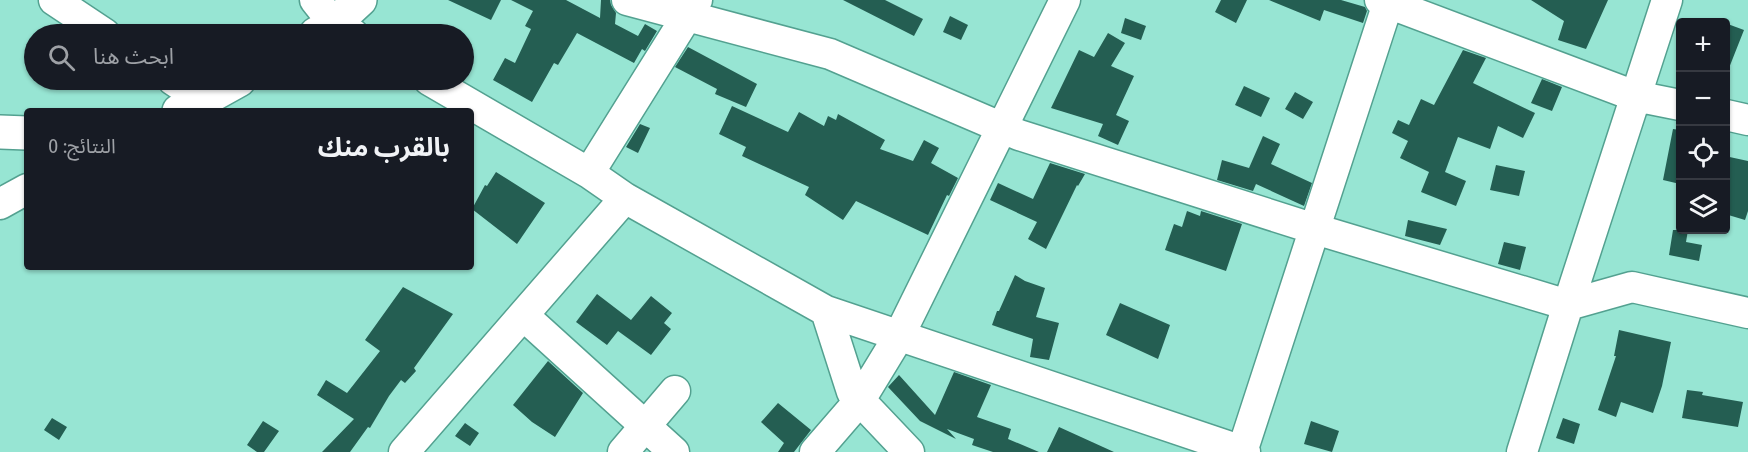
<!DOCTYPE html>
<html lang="ar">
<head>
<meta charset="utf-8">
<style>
  body { margin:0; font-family:"Fira Sans Condensed","Noto Sans Arabic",sans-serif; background:#242831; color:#f1f3f6; direction:rtl }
  .controls { position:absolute; right:18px; top:18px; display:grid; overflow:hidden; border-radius:6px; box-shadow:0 2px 4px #0004 }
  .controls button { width:54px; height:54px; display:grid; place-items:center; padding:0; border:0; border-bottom:2px solid #363941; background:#171b24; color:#f1f3f6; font:30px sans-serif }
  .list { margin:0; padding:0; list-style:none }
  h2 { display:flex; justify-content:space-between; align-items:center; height:78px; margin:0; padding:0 24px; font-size:26px }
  h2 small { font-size:20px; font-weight:400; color:#9ea1a6 }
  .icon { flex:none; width:33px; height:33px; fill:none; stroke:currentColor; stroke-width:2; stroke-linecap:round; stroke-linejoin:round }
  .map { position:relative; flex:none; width:1748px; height:452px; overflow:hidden; direction:ltr }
  .search { position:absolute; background:#171b24; box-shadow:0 2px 4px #0004; left:24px; top:24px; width:450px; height:66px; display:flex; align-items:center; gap:15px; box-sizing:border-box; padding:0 21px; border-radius:33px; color:#9ea1a6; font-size:22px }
  .panel { position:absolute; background:#171b24; box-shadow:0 2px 4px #0004; left:24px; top:108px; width:450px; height:162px; border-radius:6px; direction:rtl }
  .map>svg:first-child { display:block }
  .building { fill:#245e52 }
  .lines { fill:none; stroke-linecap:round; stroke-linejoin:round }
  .minor-casing { stroke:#53a190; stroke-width:33 }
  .highway-casing { stroke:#53a190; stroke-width:36 }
  .minor { stroke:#fff; stroke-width:30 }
  .highway { stroke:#fff; stroke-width:33 }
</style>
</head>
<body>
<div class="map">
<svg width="1748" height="452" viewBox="0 0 1748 452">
  <rect width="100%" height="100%" fill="#97e5d3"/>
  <path class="building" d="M 448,0 L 501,0 L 491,20 Z
    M 511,0 L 566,0 L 600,18 L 601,0 L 610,0 L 611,5 L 616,13 L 615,24 L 638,36 L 645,24 L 657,31 L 645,51 L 642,49 L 634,63 L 577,33 L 558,65 L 554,63 L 532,102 L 493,80 L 505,58 L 515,63 L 531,29 L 525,26 L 533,11 Z
    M 843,0 L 885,0 L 923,19 L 914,36 Z
    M 1221,0 L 1247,0 L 1236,23 L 1215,12 Z
    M 1269,0 L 1341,0 L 1365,7 L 1367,11 L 1363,23 L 1324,10 L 1320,21 Z
    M 1531,0 L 1608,0 L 1586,49 L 1558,40 L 1564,21 Z
    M 950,16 L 968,25 L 961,40 L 943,32 Z
    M 1125,18 L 1146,26 L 1141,40 L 1121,33 Z
    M 1725,23 L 1744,30 L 1727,73 L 1725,73 Z
    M 1108,33 L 1125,43 L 1111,66 L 1134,76 L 1116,115 L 1129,121 L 1118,145 L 1098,136 L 1103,124 L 1051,108 L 1079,50 L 1094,57 Z
    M 688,47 L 757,84 L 746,107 L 715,94 L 717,89 L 675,67 Z
    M 1463,50 L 1486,58 L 1473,83 L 1535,113 L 1523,138 L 1498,126 L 1490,149 L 1458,137 L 1445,172 L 1466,181 L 1456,206 L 1421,192 L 1429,172 L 1400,158 L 1408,141 L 1392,133 L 1398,120 L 1409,125 L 1421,99 L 1434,105 Z
    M 1542,79 L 1562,87 L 1552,111 L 1531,103 Z
    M 1244,86 L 1270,98 L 1261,117 L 1235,105 Z
    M 1295,92 L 1313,102 L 1303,119 L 1285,109 Z
    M 732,106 L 788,132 L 799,112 L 824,126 L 828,116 L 836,120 L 838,114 L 885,140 L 880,149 L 913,161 L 924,140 L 939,148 L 931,163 L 958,178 L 949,196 L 947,195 L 928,235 L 856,201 L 843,220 L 805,195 L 809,187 L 742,156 L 746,147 L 719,134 Z
    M 640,124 L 650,128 L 638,153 L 626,147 Z
    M 1673,129 L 1680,130 L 1680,184 L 1663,180 Z
    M 1263,136 L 1280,144 L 1271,164 L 1312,183 L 1304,206 L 1256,184 L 1253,191 L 1217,180 L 1222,160 L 1249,168 Z
    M 1725,156 L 1748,161 L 1748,211 L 1745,220 L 1725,214 Z
    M 1050,163 L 1085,174 L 1078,186 L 1077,185 L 1046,249 L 1028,239 L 1037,222 L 990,200 L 998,183 L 1033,199 Z
    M 1496,165 L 1525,171 L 1519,196 L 1490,190 Z
    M 496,172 L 545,203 L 517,244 L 472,209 L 485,185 L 487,186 Z
    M 1187,211 L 1200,216 L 1201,211 L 1242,224 L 1226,271 L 1165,250 L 1174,224 L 1182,227 Z
    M 1408,220 L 1447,229 L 1440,245 L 1405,236 Z
    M 1673,230 L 1688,230 L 1686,242 L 1702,245 L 1699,261 L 1669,255 Z
    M 1504,242 L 1526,247 L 1520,270 L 1498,264 Z
    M 1015,275 L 1025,281 L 1045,288 L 1036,317 L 1059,323 L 1049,360 L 1030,357 L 1033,339 L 992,325 L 997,311 L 999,311 Z
    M 403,287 L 453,314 L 414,368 L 416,371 L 405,383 L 401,380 L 389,396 L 370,428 L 368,427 L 350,452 L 322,452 L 354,419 L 317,395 L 326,380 L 347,393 L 380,351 L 365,340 Z
    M 597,294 L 631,320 L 651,296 L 672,313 L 664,323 L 671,329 L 651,355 L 618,331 L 607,345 L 576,322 Z
    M 1120,303 L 1170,325 L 1158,359 L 1106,335 Z
    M 1619,330 L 1671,342 L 1662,386 L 1653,413 L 1621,402 L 1616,417 L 1598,410 L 1616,356 L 1614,356 Z
    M 548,361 L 583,393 L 555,437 L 532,422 L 513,405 Z
    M 954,372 L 991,385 L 977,417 L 1011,429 L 1008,439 L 1039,452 L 993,452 L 972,445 L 974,439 L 947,429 L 956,439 L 920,421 L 888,387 L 899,375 L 935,415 Z
    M 1687,390 L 1703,392 L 1702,395 L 1743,402 L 1738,427 L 1682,418 Z
    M 778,403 L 811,430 L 794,452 L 778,452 L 784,443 L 761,422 Z
    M 52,418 L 67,427 L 59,440 L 44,430 Z
    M 1563,418 L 1580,424 L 1574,444 L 1556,438 Z
    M 263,421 L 279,431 L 264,452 L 257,452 L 247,445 Z
    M 1311,421 L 1339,431 L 1332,452 L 1304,444 Z
    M 465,423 L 479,433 L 470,446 L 455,436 Z
    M 1059,427 L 1114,452 L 1047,452 Z"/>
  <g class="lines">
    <defs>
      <path id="minor" d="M 54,0 L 105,34
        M 315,0 L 334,24 L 353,34
        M 627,0 L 830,54 L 1019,135 L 1315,229 L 1568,305 L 1632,287 L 1748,313
        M 1380,0 L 1635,96 L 1680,105
        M 173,80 L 203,100
        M 429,80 L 589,173 L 625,198 L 826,311 L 1245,452
        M 1726,115 L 1748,120
        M 589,173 L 697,0
        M 0,204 L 27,189
        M 826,311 L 852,392 L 909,452
        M 523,315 L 674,452
        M 404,452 L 625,198
        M 623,452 L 675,391
        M 815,452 L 860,400 L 899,336 L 1065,0
        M 1242,452 L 1389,0
        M 1522,452 L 1568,305 L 1667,0"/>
      <path id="highway" d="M 316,34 L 334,24 L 360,0
        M 179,111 L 203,100 L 239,80
        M 0,132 L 27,133"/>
    </defs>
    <use href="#minor" class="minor-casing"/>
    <use href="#highway" class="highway-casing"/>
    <use href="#minor" class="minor"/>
    <use href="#highway" class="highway"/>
  </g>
</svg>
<div class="controls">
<button>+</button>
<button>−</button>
<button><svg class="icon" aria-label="locate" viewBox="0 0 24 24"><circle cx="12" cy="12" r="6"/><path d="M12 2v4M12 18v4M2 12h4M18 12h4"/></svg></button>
<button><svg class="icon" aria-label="layers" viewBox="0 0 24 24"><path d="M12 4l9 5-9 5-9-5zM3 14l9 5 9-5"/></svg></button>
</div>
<div class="search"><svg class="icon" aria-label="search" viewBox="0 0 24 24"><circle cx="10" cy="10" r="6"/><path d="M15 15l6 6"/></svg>ابحث هنا</div>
<section class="panel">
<h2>بالقرب منك<small>النتائج: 0</small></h2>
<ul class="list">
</ul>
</section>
</div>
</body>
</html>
